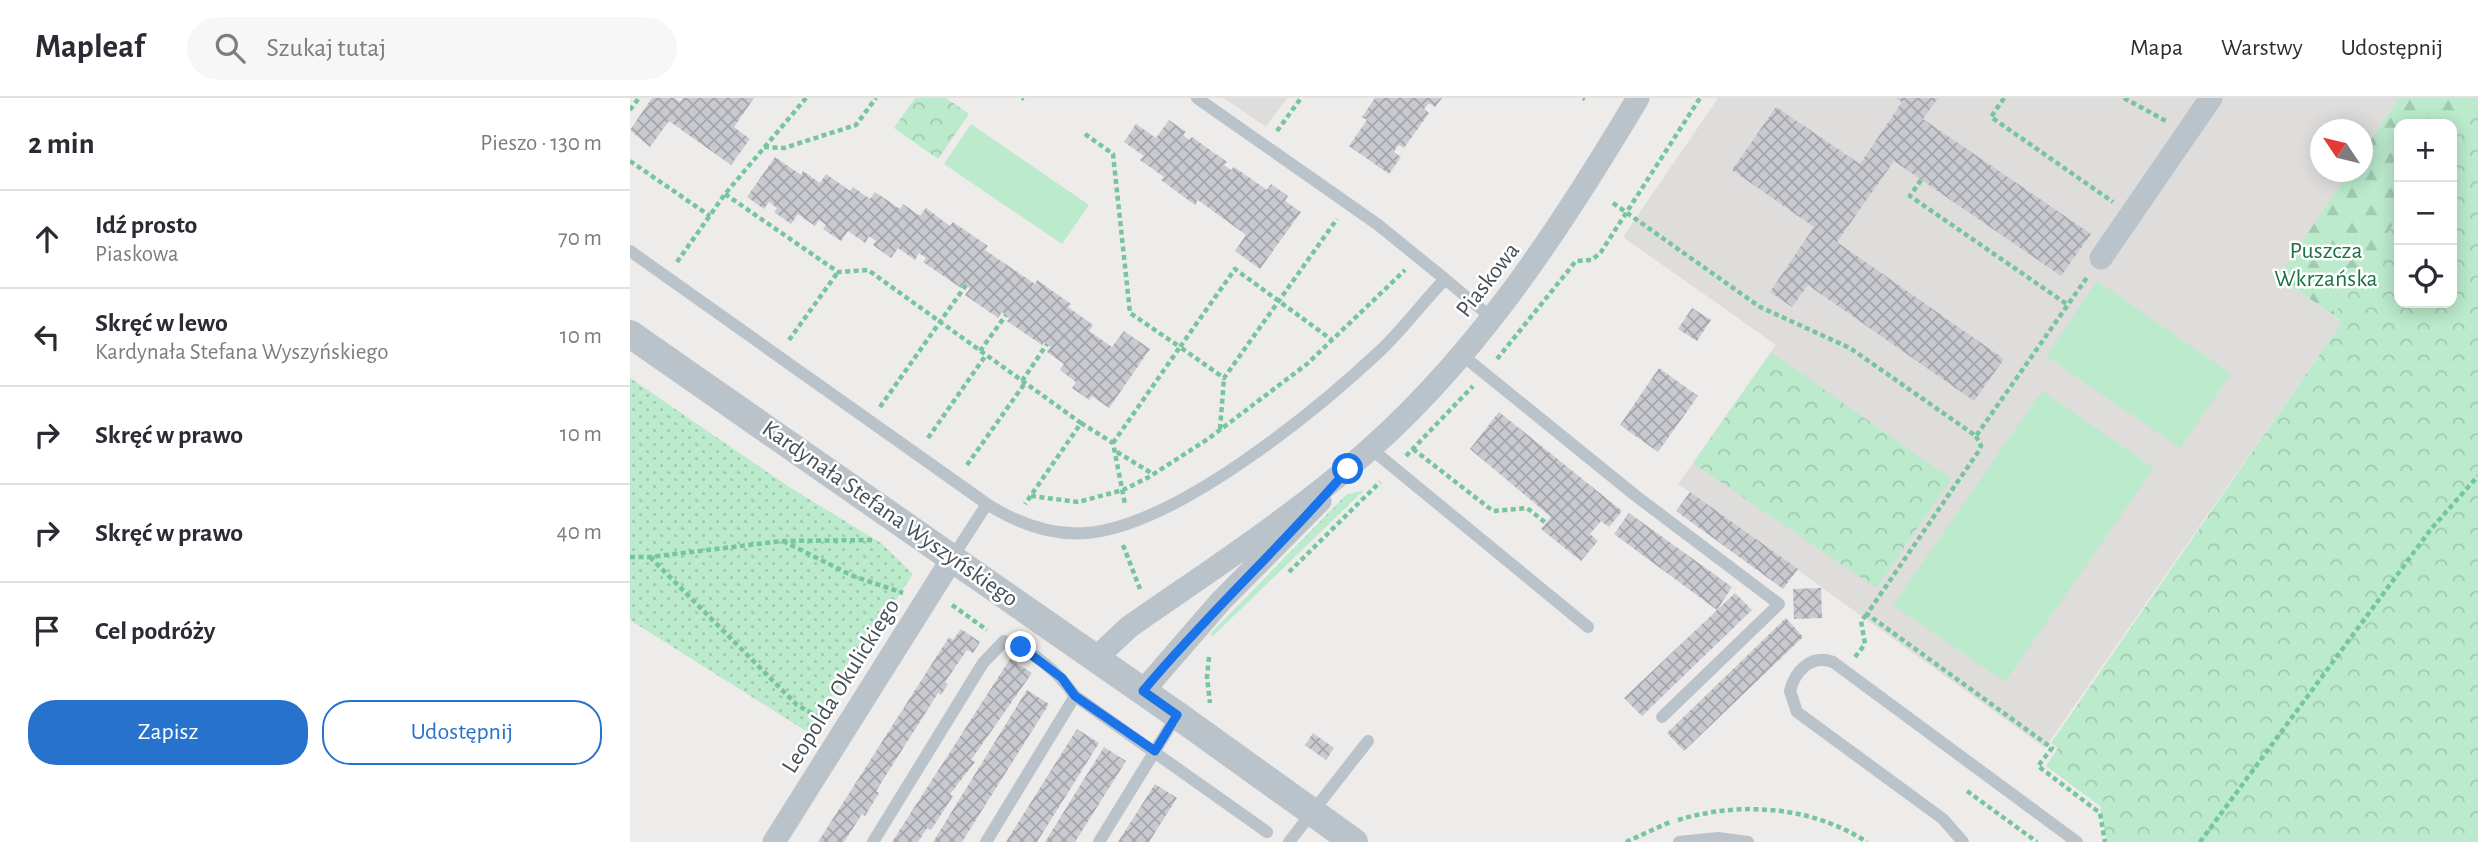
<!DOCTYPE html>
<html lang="pl">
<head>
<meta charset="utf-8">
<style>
  body { margin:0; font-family:"Alegreya Sans",sans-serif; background:#f7f7f7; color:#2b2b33 }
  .controls { position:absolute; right:21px; top:21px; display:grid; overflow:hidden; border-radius:14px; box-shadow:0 4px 18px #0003 }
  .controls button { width:63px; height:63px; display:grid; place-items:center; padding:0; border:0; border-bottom:2px solid #e1e1e2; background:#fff; color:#2b2b33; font:35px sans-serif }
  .compass { position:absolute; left:1680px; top:21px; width:63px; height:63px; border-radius:50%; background:#fff; box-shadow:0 4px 18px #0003; rotate:305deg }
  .stop { position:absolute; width:21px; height:21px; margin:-16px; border:5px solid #1a73e8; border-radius:50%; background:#fff }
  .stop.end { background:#1a73e8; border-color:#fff; box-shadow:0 2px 7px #0008 }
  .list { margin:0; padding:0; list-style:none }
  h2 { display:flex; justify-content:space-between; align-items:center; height:91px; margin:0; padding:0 28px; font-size:30px }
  h2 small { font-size:23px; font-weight:400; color:#7c7c81 }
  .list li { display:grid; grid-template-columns:46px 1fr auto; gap:21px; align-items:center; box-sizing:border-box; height:98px; padding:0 28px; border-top:2px solid #e1e1e2 }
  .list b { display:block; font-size:26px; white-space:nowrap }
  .list p { margin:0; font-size:23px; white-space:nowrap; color:#7c7c81 }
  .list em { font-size:23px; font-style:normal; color:#7c7c81 }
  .actions { display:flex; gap:14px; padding:21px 28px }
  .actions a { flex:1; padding:16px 0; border:2px solid #2672cd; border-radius:28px; text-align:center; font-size:24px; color:#2672cd }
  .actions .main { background:#2672cd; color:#fff }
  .icon { flex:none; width:38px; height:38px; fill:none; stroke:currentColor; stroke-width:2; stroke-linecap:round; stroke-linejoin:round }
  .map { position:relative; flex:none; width:1848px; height:744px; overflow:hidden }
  header { display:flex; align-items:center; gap:42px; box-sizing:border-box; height:98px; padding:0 35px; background:#fff; border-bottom:2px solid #e1e1e2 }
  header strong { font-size:33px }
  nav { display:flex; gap:38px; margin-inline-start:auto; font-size:24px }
  .search { width:490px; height:63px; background:#f7f7f7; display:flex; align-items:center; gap:18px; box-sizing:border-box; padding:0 24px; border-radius:38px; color:#7c7c81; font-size:26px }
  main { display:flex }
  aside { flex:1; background:#fff }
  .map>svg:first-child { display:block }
  .education { fill:#dfdcdc }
  .grass { fill:url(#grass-dots) }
  .forest { fill:url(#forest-firs) }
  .park { fill:url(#park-crowns) }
  .pitch { fill:#bbeacc }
  .building { fill:url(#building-cross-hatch) }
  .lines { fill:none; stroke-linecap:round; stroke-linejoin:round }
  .path { stroke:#76c59d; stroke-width:4.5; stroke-dasharray:5 3.5; stroke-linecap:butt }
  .service { stroke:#bac3ca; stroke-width:12 }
  .minor { stroke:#bac3ca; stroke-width:23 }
  .tertiary { stroke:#bac3ca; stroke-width:28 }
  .route { stroke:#1a73e8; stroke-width:9 }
  .labels { text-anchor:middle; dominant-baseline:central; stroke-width:5; stroke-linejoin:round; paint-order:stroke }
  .park-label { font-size:24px; fill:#1d7145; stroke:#fff }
  .street-label { font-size:24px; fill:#454f57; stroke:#fff }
</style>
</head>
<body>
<header>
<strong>Mapleaf</strong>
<div class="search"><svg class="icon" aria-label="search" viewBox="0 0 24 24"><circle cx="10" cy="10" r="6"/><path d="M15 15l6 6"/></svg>Szukaj tutaj</div>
<nav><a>Mapa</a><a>Warstwy</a><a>Udostępnij</a></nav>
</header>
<main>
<aside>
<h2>2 min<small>Pieszo · 130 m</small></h2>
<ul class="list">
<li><svg class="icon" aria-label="ahead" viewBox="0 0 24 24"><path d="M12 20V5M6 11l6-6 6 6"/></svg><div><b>Idź prosto</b><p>Piaskowa</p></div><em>70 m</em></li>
<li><svg class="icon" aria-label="left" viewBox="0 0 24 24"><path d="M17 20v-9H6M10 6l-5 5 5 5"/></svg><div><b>Skręć w lewo</b><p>Kardynała Stefana Wyszyńskiego</p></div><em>10 m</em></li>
<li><svg class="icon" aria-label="right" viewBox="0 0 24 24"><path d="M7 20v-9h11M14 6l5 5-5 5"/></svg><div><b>Skręć w prawo</b></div><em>10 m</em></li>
<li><svg class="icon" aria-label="right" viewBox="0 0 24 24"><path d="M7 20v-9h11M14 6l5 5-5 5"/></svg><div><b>Skręć w prawo</b></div><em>40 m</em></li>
<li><svg class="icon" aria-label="arrive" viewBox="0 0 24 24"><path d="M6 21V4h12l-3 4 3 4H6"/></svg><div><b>Cel podróży</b></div></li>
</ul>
<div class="actions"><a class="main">Zapisz</a><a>Udostępnij</a></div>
</aside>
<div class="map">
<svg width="1848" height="744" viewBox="0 0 1848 744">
  <defs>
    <pattern id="grass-dots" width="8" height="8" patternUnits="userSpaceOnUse" patternTransform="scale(1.75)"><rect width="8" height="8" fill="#bbeacc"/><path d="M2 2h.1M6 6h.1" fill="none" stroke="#a2cab1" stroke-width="1.8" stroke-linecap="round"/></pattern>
    <pattern id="forest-firs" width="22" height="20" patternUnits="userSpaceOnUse" patternTransform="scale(1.75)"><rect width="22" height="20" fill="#bbeacc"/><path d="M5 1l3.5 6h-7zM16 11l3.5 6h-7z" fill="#a2cab1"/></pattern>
    <pattern id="park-crowns" width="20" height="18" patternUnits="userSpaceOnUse" patternTransform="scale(1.75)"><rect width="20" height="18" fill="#bbeacc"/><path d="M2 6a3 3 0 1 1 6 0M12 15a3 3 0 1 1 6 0" fill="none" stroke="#a2cab1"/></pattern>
    <pattern id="building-cross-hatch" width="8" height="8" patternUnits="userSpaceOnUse" patternTransform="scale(1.75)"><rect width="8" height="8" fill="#c8cad0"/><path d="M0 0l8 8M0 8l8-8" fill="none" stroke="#a4a6ac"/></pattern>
  </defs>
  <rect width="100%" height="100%" fill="#eeebeb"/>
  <path class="education" d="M 594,0 L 657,0 L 636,29 Z
    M 1088,0 L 1769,0 L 1733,53 L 1732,32 L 1690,32 L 1690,74 L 1719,74 L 1648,179 L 1712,224 L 1415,650 L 1048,386 L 1146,247 L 993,139 Z"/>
  <path class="grass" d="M 0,280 L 159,389 L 251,445 L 283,476 L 179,635 L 0,522 Z
    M 734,392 L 583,538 L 580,536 L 716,397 Z"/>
  <path class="forest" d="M 1769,0 L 1848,0 L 1848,7 L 1844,5 L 1822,39 L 1822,26 L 1769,26 L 1769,118 L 1703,217 L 1648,179 L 1719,74 L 1732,74 L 1733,53 Z"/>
  <path class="park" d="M 285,0 L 316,0 L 339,16 L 308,61 L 264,30 Z
    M 1844,5 L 1848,7 L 1848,744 L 1477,744 L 1470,708 L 1416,668 L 1428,650 L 1421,645 L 1712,224 L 1703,217 L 1769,118 L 1769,205 L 1822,205 L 1822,39 Z
    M 1141,254 L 1321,381 L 1246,490 L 1063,365 Z"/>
  <path class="pitch" d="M 341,26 L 459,107 L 432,146 L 314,66 Z
    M 1467,183 L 1601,276 L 1550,350 L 1416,258 Z
    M 1412,293 L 1524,370 L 1375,584 L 1263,507 Z"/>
  <path class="building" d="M 22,0 L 44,0 L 50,4 L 53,0 L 124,0 L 104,29 L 120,41 L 101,67 L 39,23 L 20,49 L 0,32 Z
    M 745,0 L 812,0 L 805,9 L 799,5 L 794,11 L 799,15 L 774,50 L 769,47 L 766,50 L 764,54 L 771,59 L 759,76 L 719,48 L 737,22 L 732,19 Z
    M 1266,0 L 1308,0 L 1293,21 L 1461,136 L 1431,178 L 1264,63 L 1207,144 L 1374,261 L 1344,303 L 1178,187 L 1162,209 L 1140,194 L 1184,129 L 1102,72 L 1146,9 L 1230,66 L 1272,4 Z
    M 539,22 L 556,34 L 553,37 L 559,42 L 562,39 L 597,64 L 594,67 L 601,72 L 604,69 L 637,92 L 641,86 L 658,98 L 655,103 L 671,114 L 630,171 L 605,153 L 616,137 L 568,102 L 565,107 L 531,82 L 534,79 L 510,62 L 514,58 L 494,44 L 506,26 L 526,40 Z
    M 145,59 L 171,77 L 173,73 L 190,85 L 196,76 L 220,93 L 223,89 L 240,101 L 245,94 L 270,111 L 273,106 L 290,118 L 296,110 L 320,128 L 323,124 L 358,148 L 355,152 L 405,186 L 407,182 L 441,206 L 438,209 L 463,227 L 459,233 L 482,249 L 494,233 L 520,251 L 479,310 L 462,298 L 459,302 L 442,290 L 446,284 L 430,272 L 434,266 L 417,254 L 421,249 L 414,244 L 412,247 L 377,223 L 379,220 L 372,214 L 368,220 L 335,197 L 340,190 L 334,186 L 331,190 L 293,164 L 296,160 L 289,155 L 285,162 L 268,150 L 261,160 L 243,147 L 246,143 L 239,138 L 235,145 L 218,133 L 211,143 L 193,131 L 196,127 L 189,122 L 185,128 L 168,116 L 161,126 L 144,114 L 147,110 L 139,104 L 134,111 L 117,99 Z
    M 1062,210 L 1081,222 L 1067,243 L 1048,231 Z
    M 1029,270 L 1068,298 L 1028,354 L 990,327 Z
    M 869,314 L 992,413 L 979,429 L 971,423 L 960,436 L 968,443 L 951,463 L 911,431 L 921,419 L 840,351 Z
    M 1060,394 L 1168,471 L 1153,491 L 1046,413 Z
    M 999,415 L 1102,489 L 1087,512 L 984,436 Z
    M 1191,490 L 1192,520 L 1164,521 L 1163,491 Z
    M 1105,495 L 1122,512 L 1012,618 L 994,600 Z
    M 1156,520 L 1173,539 L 1054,653 L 1037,635 Z
    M 331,531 L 350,544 L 343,555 L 337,552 L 315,584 L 318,586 L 311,597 L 308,595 L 246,693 L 249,695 L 235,718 L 232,716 L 214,744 L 188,744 L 319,539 L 323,542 Z
    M 380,561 L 402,575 L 341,662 L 345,664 L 320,696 L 323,698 L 301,732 L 297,730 L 288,744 L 262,744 Z
    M 397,592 L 419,606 L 332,744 L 303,744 Z
    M 447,631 L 469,645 L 407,744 L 376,744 Z
    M 683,635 L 704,650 L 696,662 L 675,647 Z
    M 474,649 L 496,663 L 445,744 L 415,744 Z
    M 525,686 L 547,700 L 519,744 L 488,744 Z"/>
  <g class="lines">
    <path class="path" d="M 392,0 L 394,1
      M 953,0 L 955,1
      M 1374,0 L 1361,19 L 1483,104
      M 1494,0 L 1536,23
      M 0,12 L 9,0
      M 647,33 L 671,0
      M 455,36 L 483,56 L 500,215 L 550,249 L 605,171 L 702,242
      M 134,49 L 154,50 L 226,27 L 246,0
      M 0,63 L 80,118
      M 1291,82 L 1280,98 L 1438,207
      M 95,96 L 208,174 L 238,172 L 451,325 L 395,406
      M 983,105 L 1130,209 L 1220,250 L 1346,338 L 1458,178
      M 47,164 L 95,96 L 176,0
      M 159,242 L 208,174
      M 350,253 L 376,217
      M 867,261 L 946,163 L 962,162 L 971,154 L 1070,0
      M 392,283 L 417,246
      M 250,309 L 336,187
      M 451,325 L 483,345 L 495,406
      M 590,331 L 594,280
      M 1346,338 L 1351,348 L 1348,354 L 1237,516 L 1422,650 L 1408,668 L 1470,715 L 1475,744
      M 298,340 L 356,257
      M 483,345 L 550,249 L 594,280 L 707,121
      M 783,351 L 863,413 L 897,410 L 916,425
      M 487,354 L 523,376
      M 776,358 L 843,288
      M 337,367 L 395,285
      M 401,398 L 448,404 L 493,392 L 519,379 L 578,341 L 677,266 L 775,172
      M 153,443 L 223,478 L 273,495
      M 493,447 L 510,491
      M 0,459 L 20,459 L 152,443 L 243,442
      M 20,459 L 167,607 L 192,621
      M 659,474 L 750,384
      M 322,507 L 357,532
      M 579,559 L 577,579 L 580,605
      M 1225,559 L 1235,546 L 1231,523 L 1237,516
      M 1337,693 L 1407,744
      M 1048,722 C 1111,703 1181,708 1237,744
      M 996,744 L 1040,724
      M 1570,744 L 1801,431 L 1848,378"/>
    <path class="service" d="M 567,0 L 747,126 L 815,181
      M 0,153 L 357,406
      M 832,257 L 1006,398 L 1149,506 L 1032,619
      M 740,350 L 958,529
      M 322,460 L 357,406 C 387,425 420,438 457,435 C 547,427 686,313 751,252 C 774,230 793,204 815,181 L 863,221
      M 445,598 L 637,734
      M 243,744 L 353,565 L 374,543 C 403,552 428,574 445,598 L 356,744
      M 469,744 L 547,617
      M 659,744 L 738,643
      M 1049,744 L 1088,740 L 1118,744
      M 1333,744 L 1313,721 L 1167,614 L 1160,593 C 1165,573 1181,556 1203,564 L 1447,744"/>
    <path class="minor" d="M 1471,160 L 1581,0
      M 466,560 L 499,529 C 572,478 649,428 718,370 C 841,268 927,136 1008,0
      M 513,593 L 590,504 L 690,403
      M 144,744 L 322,461"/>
    <path class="tertiary" d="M 0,236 L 547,617 L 724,744"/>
  </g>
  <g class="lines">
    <path class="route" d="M 391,549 L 432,580 L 445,598 L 525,653 L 547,617 L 513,593 C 578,515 652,448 718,371"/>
  </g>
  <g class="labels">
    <g class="park-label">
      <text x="1696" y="153">Puszcza<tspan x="1696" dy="28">Wkrzańska</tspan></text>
    </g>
    <g class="street-label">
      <text transform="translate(858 182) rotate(-52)">Piaskowa</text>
      <text transform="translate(260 416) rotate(35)">Kardynała Stefana Wyszyńskiego</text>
      <text transform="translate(211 588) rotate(-58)">Leopolda Okulickiego</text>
    </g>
  </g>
</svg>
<div class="controls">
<button>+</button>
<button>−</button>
<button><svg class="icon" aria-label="locate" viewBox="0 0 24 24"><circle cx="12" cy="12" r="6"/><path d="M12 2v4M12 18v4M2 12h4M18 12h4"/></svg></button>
</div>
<svg class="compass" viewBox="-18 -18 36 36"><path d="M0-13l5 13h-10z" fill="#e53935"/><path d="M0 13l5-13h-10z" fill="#7c7c81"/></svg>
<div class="stop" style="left:718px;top:371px"></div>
<div class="stop end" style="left:391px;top:549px"></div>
</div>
</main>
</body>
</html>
